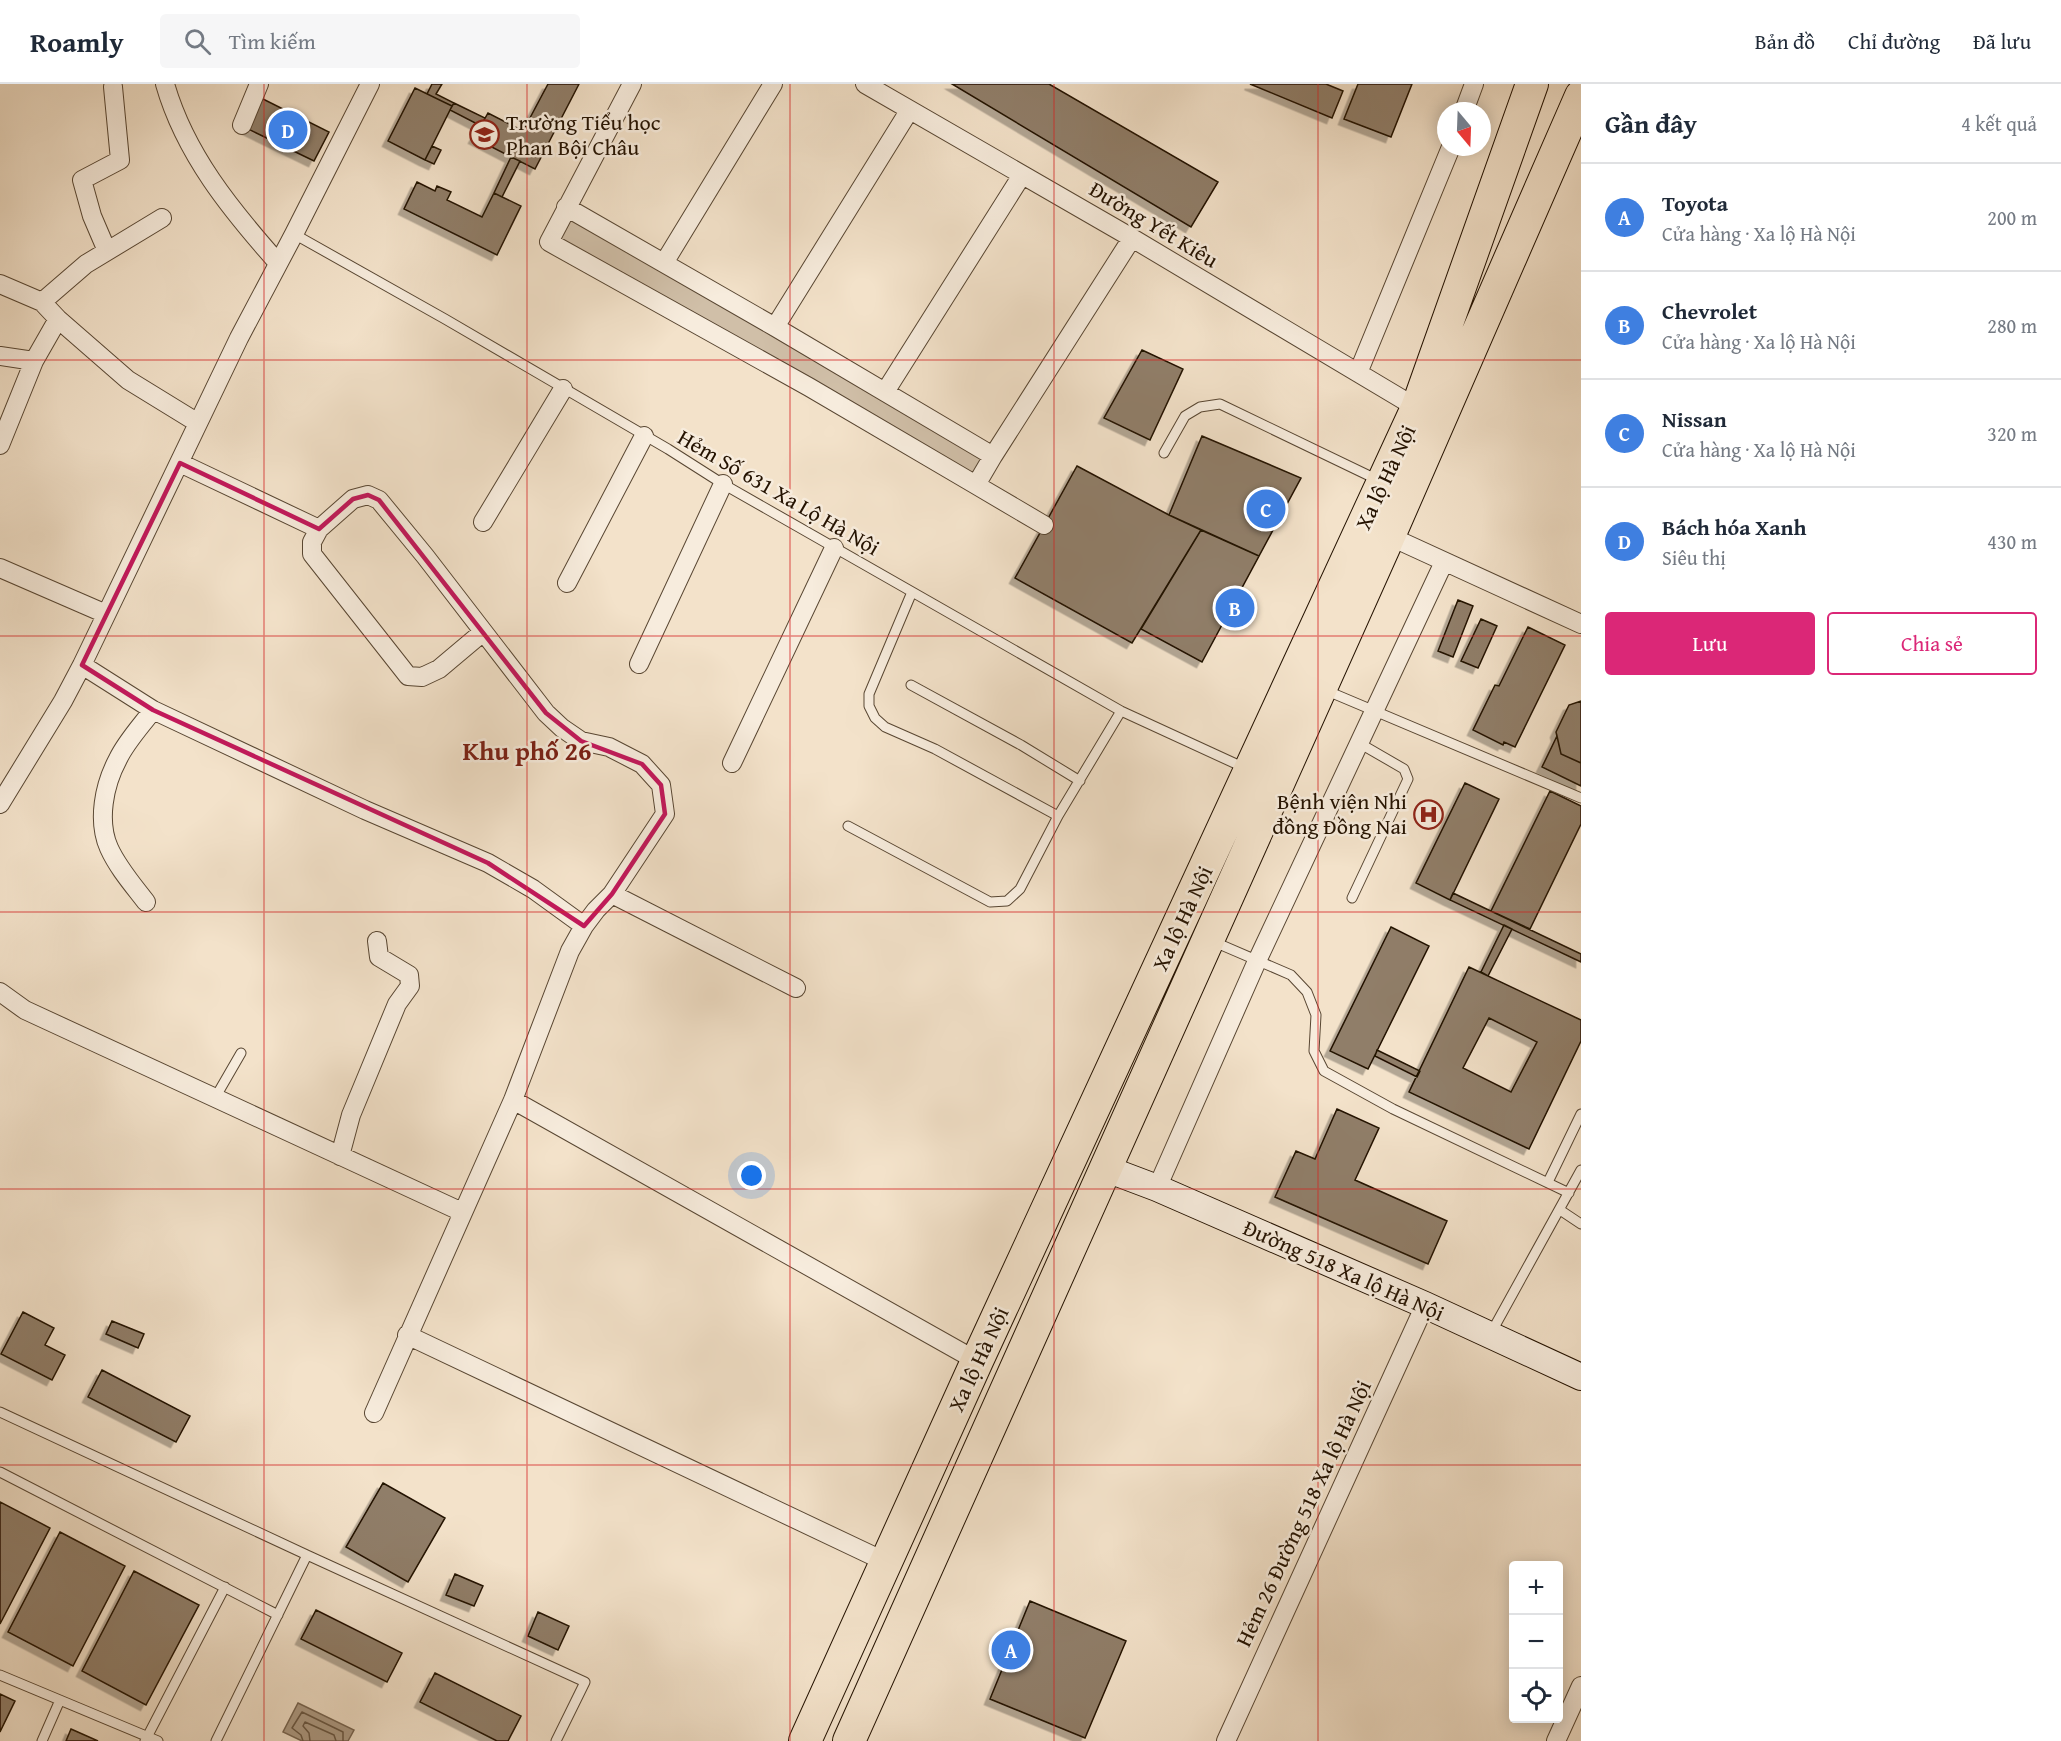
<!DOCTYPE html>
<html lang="vi">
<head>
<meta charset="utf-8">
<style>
  body { margin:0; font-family:"Gentium Book Plus",serif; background:#f6f6f7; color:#1f2937 }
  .controls { position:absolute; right:18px; bottom:18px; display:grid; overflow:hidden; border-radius:6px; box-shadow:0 3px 15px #0003 }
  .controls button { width:54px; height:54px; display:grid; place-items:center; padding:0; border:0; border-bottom:2px solid #e0e1e3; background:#fff; color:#1f2937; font:30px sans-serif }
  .compass { position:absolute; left:1437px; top:18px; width:54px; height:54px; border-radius:50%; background:#fff; box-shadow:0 3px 15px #0003; rotate:161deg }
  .you { position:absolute; left:752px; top:1092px; width:21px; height:21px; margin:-15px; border:4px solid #fff; border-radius:50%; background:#1a73e8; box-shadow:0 0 0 9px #1a73e833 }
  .badge { display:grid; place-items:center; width:39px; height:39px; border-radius:50%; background:#db2777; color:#fff; font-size:20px; font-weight:700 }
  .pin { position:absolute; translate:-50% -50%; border:3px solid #fff; box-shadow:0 2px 6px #0006 }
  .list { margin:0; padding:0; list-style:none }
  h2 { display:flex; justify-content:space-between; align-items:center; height:78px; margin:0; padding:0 24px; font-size:26px }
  h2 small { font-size:20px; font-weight:400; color:#747a83 }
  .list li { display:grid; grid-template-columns:39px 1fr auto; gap:18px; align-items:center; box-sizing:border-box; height:108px; padding:0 24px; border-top:2px solid #e0e1e3 }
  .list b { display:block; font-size:22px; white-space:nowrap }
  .list p { margin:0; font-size:20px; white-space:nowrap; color:#747a83 }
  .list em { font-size:20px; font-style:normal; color:#747a83 }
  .actions { display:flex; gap:12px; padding:18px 24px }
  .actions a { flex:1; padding:14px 0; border:2px solid #db2777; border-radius:6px; text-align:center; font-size:21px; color:#db2777 }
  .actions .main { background:#db2777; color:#fff }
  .icon { flex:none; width:33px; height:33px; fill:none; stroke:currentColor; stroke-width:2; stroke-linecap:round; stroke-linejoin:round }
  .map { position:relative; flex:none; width:1581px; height:1657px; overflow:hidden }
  header { display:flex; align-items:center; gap:36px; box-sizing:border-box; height:84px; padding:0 30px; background:#fff; border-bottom:2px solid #e0e1e3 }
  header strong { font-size:28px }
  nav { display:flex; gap:33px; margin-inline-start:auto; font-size:21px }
  .search { width:420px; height:54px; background:#f6f6f7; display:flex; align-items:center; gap:15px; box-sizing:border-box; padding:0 21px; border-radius:6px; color:#747a83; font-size:22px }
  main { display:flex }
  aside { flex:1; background:#fff }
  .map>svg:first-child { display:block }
  .green { fill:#d0bfa8; stroke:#7a6854; stroke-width:1.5 }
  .water { fill:#ad9b85; stroke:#766450; stroke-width:1.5 }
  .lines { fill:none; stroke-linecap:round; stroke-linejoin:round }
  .shore { stroke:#685642; stroke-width:1.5 }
  .building { fill:#907e69; stroke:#241200; stroke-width:1.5; fill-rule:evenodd; filter:url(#shadow) }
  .lane-casing { stroke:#584632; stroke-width:11 }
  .street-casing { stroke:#584632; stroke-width:20 }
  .secondary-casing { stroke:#241200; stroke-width:28 }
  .highway-casing { stroke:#241200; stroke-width:34 }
  .lane { stroke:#f7ecdd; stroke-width:9 }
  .street { stroke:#f7ecdd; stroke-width:18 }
  .secondary { stroke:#f7ecdd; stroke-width:26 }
  .highway { stroke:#f3e2ca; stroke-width:32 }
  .marked { fill:none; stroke:#c2185b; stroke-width:4.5; stroke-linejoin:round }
  .grid { fill:none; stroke:#d62828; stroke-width:1.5; stroke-opacity:0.55 }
  .labels { text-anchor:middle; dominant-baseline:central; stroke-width:5; stroke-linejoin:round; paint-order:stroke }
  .poi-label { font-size:22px; fill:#241200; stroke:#f7ecdd; text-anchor:start }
  .street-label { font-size:22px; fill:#241200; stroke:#f7ecdd }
  .quarter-label { font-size:26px; font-weight:bold; fill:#7a1f14; stroke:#f7ecdd }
</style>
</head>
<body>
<header>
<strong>Roamly</strong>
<div class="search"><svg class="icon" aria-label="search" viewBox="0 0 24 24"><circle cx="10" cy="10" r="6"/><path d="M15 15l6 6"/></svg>Tìm kiếm</div>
<nav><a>Bản đồ</a><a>Chỉ đường</a><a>Đã lưu</a></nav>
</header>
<main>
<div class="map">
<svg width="1581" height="1657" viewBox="0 0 1581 1657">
  <defs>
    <filter id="shadow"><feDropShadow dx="-5.5" dy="5.5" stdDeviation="0" flood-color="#0004"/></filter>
  </defs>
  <rect width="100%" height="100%" fill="#f3e2ca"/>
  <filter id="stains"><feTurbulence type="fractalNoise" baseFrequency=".00333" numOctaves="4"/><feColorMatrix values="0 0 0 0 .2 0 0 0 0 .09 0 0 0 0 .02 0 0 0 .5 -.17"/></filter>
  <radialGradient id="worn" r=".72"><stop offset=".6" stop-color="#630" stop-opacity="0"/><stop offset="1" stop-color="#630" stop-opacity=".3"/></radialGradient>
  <path class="green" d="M 569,132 L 984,374 L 974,392 L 557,155 Z"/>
  <path class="water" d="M 298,1619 L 354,1646 L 348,1657 L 302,1657 L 283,1648 Z"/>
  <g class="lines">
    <path class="shore" d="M 303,1657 L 301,1651 L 292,1644 L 302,1628 L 343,1648 L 343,1657
      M 310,1657 L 309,1649 L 303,1642 L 305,1638 L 334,1651 L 336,1657"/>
  </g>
  <path class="building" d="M 432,0 L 442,0 L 436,10 L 454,19 L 452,22 L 427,10 Z
    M 548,0 L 579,0 L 535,85 L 474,54 L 488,29 L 523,47 Z
    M 952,0 L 1049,0 L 1218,98 L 1191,143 Z
    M 1250,0 L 1326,0 L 1343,7 L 1332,34 Z
    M 1358,0 L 1412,0 L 1391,53 L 1344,35 Z
    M 415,4 L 452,22 L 425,76 L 388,57 Z
    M 259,13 L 329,48 L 314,77 L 246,44 Z
    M 454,19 L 485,34 L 481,42 L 450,26 Z
    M 432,62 L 441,66 L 434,80 L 425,76 Z
    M 511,73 L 520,77 L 502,113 L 494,109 Z
    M 417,98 L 435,107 L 437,102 L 451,108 L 447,116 L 482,133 L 494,109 L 521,122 L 497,171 L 404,125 Z
    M 1142,266 L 1183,285 L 1150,356 L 1104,334 Z
    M 1202,352 L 1301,394 L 1259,472 L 1169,431 Z
    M 1077,382 L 1169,431 L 1201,446 L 1132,559 L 1015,494 Z
    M 1201,446 L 1259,472 L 1202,578 L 1141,545 Z
    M 1458,516 L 1473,522 L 1453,573 L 1438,567 Z
    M 1481,535 L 1497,542 L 1478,584 L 1461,577 Z
    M 1528,543 L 1565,561 L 1515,663 L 1504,658 L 1503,661 L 1473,646 L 1495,601 L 1499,602 Z
    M 1581,617 L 1581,679 L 1561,670 L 1556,648 L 1569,621 Z
    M 1557,652 L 1561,670 L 1581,679 L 1581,702 L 1542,683 Z
    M 1465,699 L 1499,715 L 1450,816 L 1416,799 Z
    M 1550,707 L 1581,722 L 1581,740 L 1530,845 L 1491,827 Z
    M 1453,809 L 1581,870 L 1581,878 L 1450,816 Z
    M 1504,841 L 1512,845 L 1488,892 L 1481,888 Z
    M 1391,843 L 1429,862 L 1368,985 L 1330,967 Z
    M 1469,883 L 1581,936 L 1581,957 L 1529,1065 L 1409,1008 ZM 1489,934 L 1537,958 L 1511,1008 L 1463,984 Z
    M 1377,966 L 1420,987 L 1417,993 L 1375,972 Z
    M 1337,1025 L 1379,1044 L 1355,1096 L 1447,1137 L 1428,1180 L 1275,1113 L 1296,1067 L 1315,1075 Z
    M 23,1228 L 54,1244 L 45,1261 L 65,1271 L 52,1296 L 1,1270 Z
    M 112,1237 L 144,1250 L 138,1264 L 106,1250 Z
    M 102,1286 L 190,1332 L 176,1358 L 88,1313 Z
    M 383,1399 L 445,1434 L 408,1498 L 346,1463 Z
    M 0,1418 L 50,1444 L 0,1540 Z
    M 60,1448 L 125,1482 L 73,1582 L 8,1548 Z
    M 134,1487 L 199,1521 L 146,1621 L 82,1587 Z
    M 455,1490 L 483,1502 L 474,1522 L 446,1511 Z
    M 1030,1517 L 1126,1557 L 1085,1654 L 990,1615 Z
    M 316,1526 L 402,1569 L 387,1598 L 301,1555 Z
    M 538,1528 L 569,1542 L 558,1566 L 528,1552 Z
    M 435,1589 L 521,1632 L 508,1657 L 497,1657 L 420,1618 Z
    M 0,1610 L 15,1617 L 0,1648 Z
    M 71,1645 L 98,1657 L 66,1657 Z"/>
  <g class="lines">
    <defs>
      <path id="lane" d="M 294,150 L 445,235 L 668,365 L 723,400 L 1121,627 L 1245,684
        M 1164,369 L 1185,332 L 1200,323 L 1220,320 L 1378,396
        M 912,508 L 869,610 L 869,622 L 875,634 L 885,643 L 935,665 L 1058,732
        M 911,601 L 1021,661 L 1080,697
        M 1325,606 L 1581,714
        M 848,742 L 990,818 L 1007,817 L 1020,805 L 1058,732 L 1121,627
        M 1352,814 L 1408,695 L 1404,685 L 1359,659
        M 1212,857 L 1291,891 L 1307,908 L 1316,931 L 1314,967 L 1324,987 L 1393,1025 L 1569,1109
        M 215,1014 L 241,969
        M 1548,1098 L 1581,1030
        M 1560,1126 L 1581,1140
        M 1491,1249 L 1581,1086
        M 0,1328 L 307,1471 L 216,1657
        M 0,1388 L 278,1531
        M 307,1471 L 585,1598 L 556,1657
        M 0,1591 L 158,1657
        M 42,1657 L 60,1616
        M 145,1657 L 225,1503"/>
      <path id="street" d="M 165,0 C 185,70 231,126 278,179
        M 632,0 L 549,158 L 809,303 L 976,401 L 993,372 L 1132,154
        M 865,0 L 1132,154 L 1417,324
        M 1464,27 L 1474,0
        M 242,41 L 259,0
        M 566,123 L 775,243 L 993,372
        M 107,167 L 92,132 L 82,96 L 120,76 L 113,3
        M 664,179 L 773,0
        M 0,200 L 42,218 L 58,235 L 128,296 L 198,339
        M 42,218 L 86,180 L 162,134
        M 775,243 L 909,27
        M 0,272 L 34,277
        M 1358,289 L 1451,63
        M 885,308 L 1022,91
        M 0,361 L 34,277 L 58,235
        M 180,379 L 319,445 L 353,415 L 368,411 L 379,416 L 425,472 L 546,629 L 562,644 L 581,657 L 609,663 L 642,680 L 661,701 L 665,730 L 612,810 L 596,826 L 584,842 L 570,867 L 513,1016 L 374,1329
        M 976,401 L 1044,441
        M 483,438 L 563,305
        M 319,445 L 312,458 L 312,470 L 408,592 L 422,593 L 439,585 L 483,548
        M 1389,452 L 1581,540
        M 0,484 L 106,530
        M 567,499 L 644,352
        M 639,580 L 723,400
        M 82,581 L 153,626 L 365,726 L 488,779 L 533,805 L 584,842
        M 732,679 L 834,464
        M 0,720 L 63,617 L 82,581 L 239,254 L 294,150 L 370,0
        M 612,810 L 796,904
        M 146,818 C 133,801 118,784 109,764 C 97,737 104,701 118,675 C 126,658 141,642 153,626
        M 0,908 L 25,926 L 462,1128
        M 513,1016 L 977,1277
        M 340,1072 L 351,1031 L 397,920 L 410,902 L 409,891 L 379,873 L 377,857
        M 1157,1104 L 1257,877 L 1444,478
        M 407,1251 L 886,1478
        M 1226,1657 L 1425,1221
        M 1556,1657 L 1581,1602"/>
      <path id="secondary" d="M 1104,1084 L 1157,1104 L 1425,1221 L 1581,1293"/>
      <path id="highway" d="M 805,1657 L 977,1277 L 1417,324 L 1532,0
        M 849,1657 L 1389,452 L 1581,12"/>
    </defs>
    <use href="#lane" class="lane-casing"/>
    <use href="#street" class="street-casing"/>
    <use href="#secondary" class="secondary-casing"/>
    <use href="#highway" class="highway-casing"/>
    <use href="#lane" class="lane"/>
    <use href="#street" class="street"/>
    <use href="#secondary" class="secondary"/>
    <use href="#highway" class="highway"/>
  </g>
  <path class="marked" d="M 180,379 L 319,445 L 353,415 L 368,411 L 379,416 L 546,629 L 581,657 L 642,680 L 661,701 L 665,730 L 612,810 L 584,842 L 488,779 L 153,626 L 82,581 Z"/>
  <path class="grid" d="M 264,0 L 264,1657M 527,0 L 527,1657M 790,0 L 790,1657M 1054,0 L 1054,1657M 1318,0 L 1318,1657M 0,276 L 1581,276M 0,552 L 1581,552M 0,828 L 1581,828M 0,1105 L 1581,1105M 0,1381 L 1581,1381"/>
  <defs>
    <symbol id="school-ring" viewBox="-11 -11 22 22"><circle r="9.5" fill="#f7ecdd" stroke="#8f2418" stroke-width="1.5"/><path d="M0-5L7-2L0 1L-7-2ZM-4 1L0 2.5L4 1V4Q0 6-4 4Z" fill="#8f2418"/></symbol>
    <symbol id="hospital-ring" viewBox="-11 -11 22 22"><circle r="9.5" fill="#f7ecdd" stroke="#8f2418" stroke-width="1.5"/><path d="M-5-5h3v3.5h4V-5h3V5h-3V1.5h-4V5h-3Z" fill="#8f2418"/></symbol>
  </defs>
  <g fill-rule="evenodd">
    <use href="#school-ring" x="468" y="34" width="33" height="33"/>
    <use href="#hospital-ring" x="1412" y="714" width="33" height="33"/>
  </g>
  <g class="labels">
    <g class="poi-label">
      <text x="506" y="38">Trường Tiểu học<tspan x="506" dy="25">Phan Bội Châu</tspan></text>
      <text x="1407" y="717" text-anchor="end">Bệnh viện Nhi<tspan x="1407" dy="25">đồng Đồng Nai</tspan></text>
    </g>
    <g class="street-label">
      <text transform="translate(1154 140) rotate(31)">Đường Yết Kiêu</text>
      <text transform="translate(1385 393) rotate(-65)">Xa lộ Hà Nội</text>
      <text transform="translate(779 408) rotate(30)">Hẻm Số 631 Xa Lộ Hà Nội</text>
      <text transform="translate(1182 834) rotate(-65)">Xa lộ Hà Nội</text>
      <text transform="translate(1344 1186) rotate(24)">Đường 518 Xa lộ Hà Nội</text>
      <text transform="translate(978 1275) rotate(-65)">Xa lộ Hà Nội</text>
      <text transform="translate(1303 1429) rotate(-65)">Hẻm 26 Đường 518 Xa lộ Hà Nội</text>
    </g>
    <g class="quarter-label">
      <text x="527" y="666">Khu phố 26</text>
    </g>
  </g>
  <rect width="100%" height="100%" filter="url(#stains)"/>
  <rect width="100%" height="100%" fill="url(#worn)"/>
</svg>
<div class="controls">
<button>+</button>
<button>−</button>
<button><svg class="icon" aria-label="locate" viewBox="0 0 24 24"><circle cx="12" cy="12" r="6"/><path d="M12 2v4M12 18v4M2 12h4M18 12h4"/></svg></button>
</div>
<svg class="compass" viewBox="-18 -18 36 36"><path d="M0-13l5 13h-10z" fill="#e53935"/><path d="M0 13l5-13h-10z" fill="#747a83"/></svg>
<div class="you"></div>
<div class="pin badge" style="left:1011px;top:1566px;background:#3f7fe0">A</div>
<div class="pin badge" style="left:1235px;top:524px;background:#3f7fe0">B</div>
<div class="pin badge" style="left:1266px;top:425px;background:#3f7fe0">C</div>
<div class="pin badge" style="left:288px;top:46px;background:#3f7fe0">D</div>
</div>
<aside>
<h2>Gần đây<small>4 kết quả</small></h2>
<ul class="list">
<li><span class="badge" style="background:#3f7fe0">A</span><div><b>Toyota</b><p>Cửa hàng · Xa lộ Hà Nội</p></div><em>200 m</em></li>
<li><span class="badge" style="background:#3f7fe0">B</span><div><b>Chevrolet</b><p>Cửa hàng · Xa lộ Hà Nội</p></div><em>280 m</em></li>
<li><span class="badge" style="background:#3f7fe0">C</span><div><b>Nissan</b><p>Cửa hàng · Xa lộ Hà Nội</p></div><em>320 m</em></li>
<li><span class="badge" style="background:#3f7fe0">D</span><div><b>Bách hóa Xanh</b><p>Siêu thị</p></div><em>430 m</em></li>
</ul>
<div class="actions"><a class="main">Lưu</a><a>Chia sẻ</a></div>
</aside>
</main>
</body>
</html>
